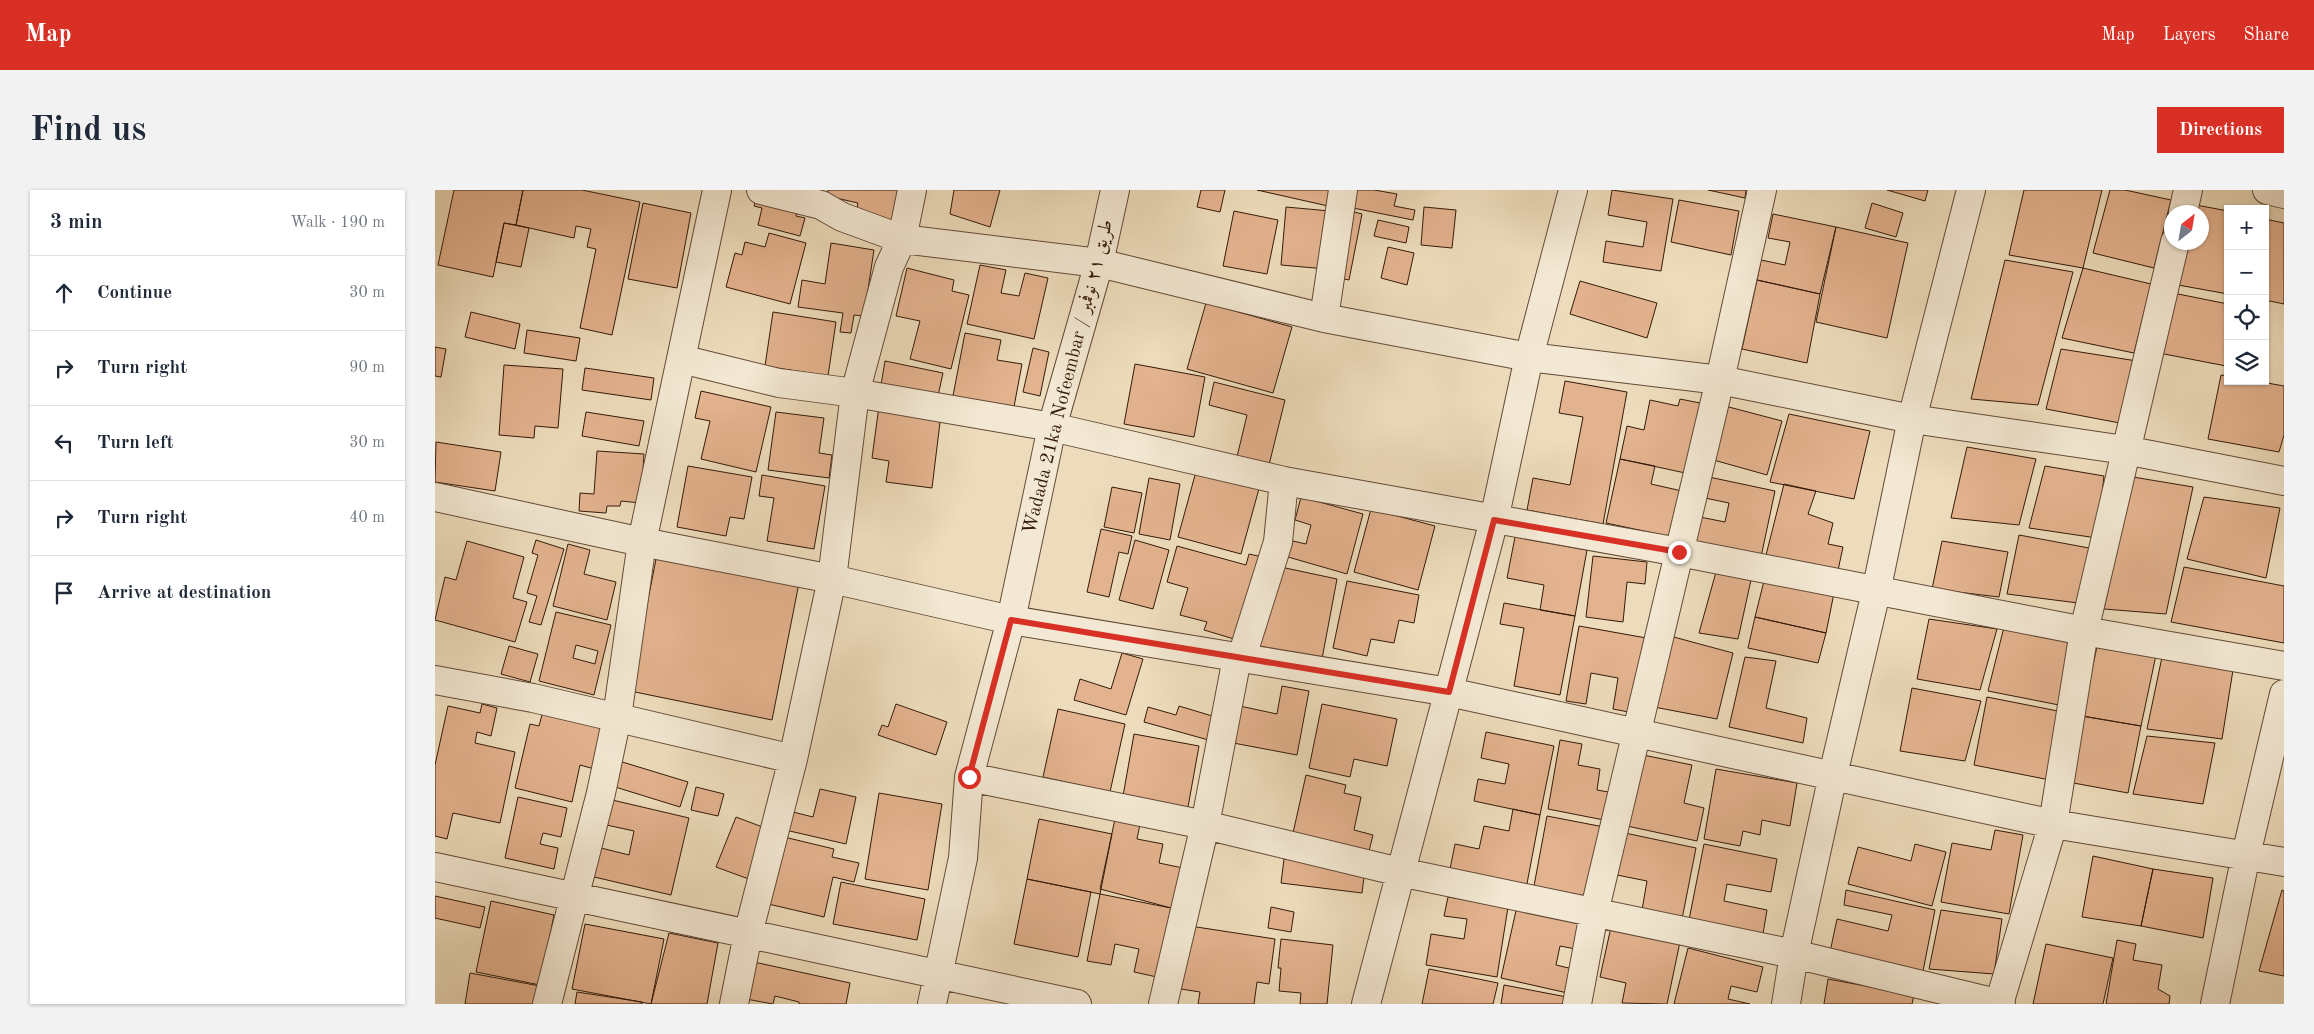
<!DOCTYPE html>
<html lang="en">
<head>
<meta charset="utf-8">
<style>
  body { margin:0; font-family:"Old Standard TT",Amiri,serif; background:#f2f2f3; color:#1f2937 }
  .controls { position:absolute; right:15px; top:15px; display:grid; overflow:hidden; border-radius:0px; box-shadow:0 1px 4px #0004 }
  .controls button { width:45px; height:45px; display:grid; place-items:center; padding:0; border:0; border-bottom:1px solid #e0e1e3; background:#fff; color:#1f2937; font:25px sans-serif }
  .compass { position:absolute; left:1729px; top:15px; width:45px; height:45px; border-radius:50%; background:#fff; box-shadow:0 1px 4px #0004; rotate:31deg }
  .stop { position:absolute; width:15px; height:15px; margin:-11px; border:4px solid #d93025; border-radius:50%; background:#fff }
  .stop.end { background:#d93025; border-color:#fff; box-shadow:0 1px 5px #0008 }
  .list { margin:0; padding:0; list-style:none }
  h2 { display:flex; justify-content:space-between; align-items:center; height:65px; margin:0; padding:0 20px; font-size:21px }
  h2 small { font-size:16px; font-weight:400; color:#747a83 }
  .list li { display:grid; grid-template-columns:32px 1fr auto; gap:15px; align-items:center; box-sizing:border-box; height:75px; padding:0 20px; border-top:1px solid #e0e1e3 }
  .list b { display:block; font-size:19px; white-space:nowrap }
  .list em { font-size:16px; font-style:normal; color:#747a83 }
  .icon { flex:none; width:28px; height:28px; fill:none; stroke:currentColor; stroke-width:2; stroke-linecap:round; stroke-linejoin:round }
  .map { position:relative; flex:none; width:1849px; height:814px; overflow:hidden; border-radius:0px }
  header { display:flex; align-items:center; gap:30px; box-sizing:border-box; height:70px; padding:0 25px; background:#d93025; color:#fff }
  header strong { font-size:24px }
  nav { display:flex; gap:28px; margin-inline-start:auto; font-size:18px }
  .intro { display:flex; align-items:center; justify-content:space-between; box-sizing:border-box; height:120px; padding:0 30px }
  h1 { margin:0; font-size:35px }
  .button { padding:12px 22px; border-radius:0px; background:#d93025; color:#fff; font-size:18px; font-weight:700 }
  main { display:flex; gap:30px; padding:0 30px }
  aside { flex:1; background:#fff; border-radius:0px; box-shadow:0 1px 4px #0004 }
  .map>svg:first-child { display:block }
  .building { fill:#e3b28e; stroke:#341a09; fill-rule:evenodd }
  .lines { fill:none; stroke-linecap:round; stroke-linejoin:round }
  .minor-casing { stroke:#624a36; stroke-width:30 }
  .minor { stroke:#f3e8d3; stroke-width:28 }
  .route { stroke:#d93025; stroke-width:6 }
  .labels { text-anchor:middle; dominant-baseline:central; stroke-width:4; stroke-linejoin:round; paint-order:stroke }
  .street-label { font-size:19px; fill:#341a09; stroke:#f3e8d3 }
</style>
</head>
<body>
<header>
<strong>Map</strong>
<nav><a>Map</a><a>Layers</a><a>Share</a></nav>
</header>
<div class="intro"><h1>Find us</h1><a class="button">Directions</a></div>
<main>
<aside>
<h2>3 min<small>Walk · 190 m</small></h2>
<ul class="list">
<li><svg class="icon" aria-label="ahead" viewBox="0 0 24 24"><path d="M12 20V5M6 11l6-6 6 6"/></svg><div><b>Continue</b></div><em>30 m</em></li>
<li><svg class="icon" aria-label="right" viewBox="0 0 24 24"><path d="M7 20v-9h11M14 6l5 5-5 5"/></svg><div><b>Turn right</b></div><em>90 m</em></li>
<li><svg class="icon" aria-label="left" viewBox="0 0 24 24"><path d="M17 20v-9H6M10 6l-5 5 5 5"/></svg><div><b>Turn left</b></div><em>30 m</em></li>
<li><svg class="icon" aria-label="right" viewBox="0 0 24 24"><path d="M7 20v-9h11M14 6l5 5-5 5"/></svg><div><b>Turn right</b></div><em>40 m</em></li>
<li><svg class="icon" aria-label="arrive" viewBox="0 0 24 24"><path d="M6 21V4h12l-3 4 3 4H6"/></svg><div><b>Arrive at destination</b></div></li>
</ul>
</aside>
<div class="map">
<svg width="1849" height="814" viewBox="0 0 1849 814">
  <rect width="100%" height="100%" fill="#eddcbb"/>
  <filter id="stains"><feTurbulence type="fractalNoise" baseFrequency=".004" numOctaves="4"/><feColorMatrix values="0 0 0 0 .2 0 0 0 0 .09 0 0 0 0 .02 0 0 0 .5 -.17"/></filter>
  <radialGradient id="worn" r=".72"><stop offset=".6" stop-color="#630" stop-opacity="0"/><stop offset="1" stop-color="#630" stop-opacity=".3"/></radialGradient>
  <path class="building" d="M 19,0 L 88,0 L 81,35 L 69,33 L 58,87 L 3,75 Z
    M 88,0 L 147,0 L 205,12 L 177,145 L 145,138 L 161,59 L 152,57 L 156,39 L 141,36 L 139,48 L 81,35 Z
    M 393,0 L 474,0 L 459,32 L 420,28 L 423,13 L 392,6 Z
    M 519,0 L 565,0 L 555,37 L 515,24 Z
    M 766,0 L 790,0 L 785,22 L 762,17 Z
    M 822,0 L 896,0 L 893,16 Z
    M 917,0 L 939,0 L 962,4 L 959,16 L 980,20 L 978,30 L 913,17 Z
    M 1177,0 L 1238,9 L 1226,81 L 1168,72 L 1171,51 L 1208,57 L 1212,32 L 1173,25 Z
    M 1273,0 L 1311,0 L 1310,8 Z
    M 1452,0 L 1493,0 L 1490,11 Z
    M 1589,0 L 1667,0 L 1648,78 L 1574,65 Z
    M 1675,0 L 1690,0 L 1736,10 L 1719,78 L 1658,63 Z
    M 322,6 L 363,17 L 361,26 L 370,28 L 365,46 L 323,35 L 327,18 L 319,16 Z
    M 1244,10 L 1304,21 L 1296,65 L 1236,52 Z
    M 208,13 L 256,23 L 242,98 L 193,89 Z
    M 1437,13 L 1468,23 L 1461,47 L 1430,38 Z
    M 1761,15 L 1793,21 L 1793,104 L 1743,95 L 1752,52 L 1766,52 L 1766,22 L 1759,22 Z
    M 851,17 L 895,21 L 891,79 L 846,75 Z
    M 989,17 L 1021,20 L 1017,58 L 986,55 Z
    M 912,20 L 927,24 L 914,90 L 899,87 Z
    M 799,21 L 843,30 L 832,84 L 788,76 Z
    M 1338,24 L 1401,37 L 1385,104 L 1322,90 L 1326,70 L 1350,75 L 1355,52 L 1333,48 Z
    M 1830,29 L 1849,33 L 1849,114 L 1830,110 Z
    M 943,30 L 974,37 L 971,53 L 939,46 Z
    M 69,33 L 94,38 L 86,77 L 61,72 Z
    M 1401,37 L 1473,53 L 1452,148 L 1381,132 Z
    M 334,43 L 371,53 L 355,114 L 291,97 L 300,63 L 307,65 L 310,52 L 330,57 Z
    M 396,53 L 439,60 L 429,126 L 419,125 L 416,143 L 405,142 L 408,123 L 363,117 L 367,90 L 390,94 Z
    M 953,57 L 979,63 L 972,95 L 946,88 Z
    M 1570,70 L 1638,82 L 1603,215 L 1536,209 Z
    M 545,75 L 571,80 L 566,103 L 584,106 L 590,83 L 613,88 L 599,149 L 532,134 Z
    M 472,78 L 519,90 L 517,101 L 534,105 L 516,179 L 475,169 L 485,131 L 461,126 Z
    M 1648,78 L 1716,94 L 1699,163 L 1627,148 Z
    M 1322,90 L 1385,104 L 1372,173 L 1307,159 Z
    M 1145,91 L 1222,113 L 1212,148 L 1135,124 Z
    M 1738,103 L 1793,114 L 1791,176 L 1724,163 Z
    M 771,113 L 857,137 L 838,203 L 752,179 Z
    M 36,122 L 85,134 L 80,159 L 30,147 Z
    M 338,122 L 401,132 L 393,186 L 330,176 Z
    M 92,140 L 145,148 L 141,171 L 89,163 Z
    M 530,143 L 566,150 L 562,170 L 587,174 L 578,222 L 517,211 Z
    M 0,157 L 11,159 L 6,187 L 0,186 Z
    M 598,158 L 614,162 L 605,206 L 588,202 Z
    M 1626,159 L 1702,171 L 1690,234 L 1611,219 Z
    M 450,171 L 508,183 L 503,206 L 446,195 Z
    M 700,174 L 770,187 L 759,247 L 689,234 Z
    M 69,175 L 128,179 L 123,238 L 100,236 L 99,248 L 64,245 Z
    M 150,178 L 219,188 L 216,210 L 147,200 Z
    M 1786,185 L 1793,186 L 1793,191 L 1821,191 L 1849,196 L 1849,245 L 1844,262 L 1773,249 Z
    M 1130,191 L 1192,202 L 1168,334 L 1092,320 L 1098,288 L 1135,295 L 1148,227 L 1124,223 Z
    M 779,192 L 850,210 L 833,279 L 801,271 L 812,225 L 774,215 Z
    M 266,201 L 336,217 L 321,282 L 266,269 L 275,231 L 260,228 Z
    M 1245,209 L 1270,214 L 1255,284 L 1185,269 L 1192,236 L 1209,240 L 1215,210 L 1243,216 Z
    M 444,216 L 506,224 L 497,298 L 451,292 L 454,271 L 437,268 Z
    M 1290,216 L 1347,231 L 1332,285 L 1275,269 Z
    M 151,222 L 209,231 L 204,256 L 147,246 Z
    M 341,222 L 389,228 L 384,263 L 397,265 L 394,288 L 333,280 Z
    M 1354,224 L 1435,241 L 1419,309 L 1335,292 Z
    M 1,252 L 66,262 L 60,301 L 0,292 Z
    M 1532,257 L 1601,269 L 1584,335 L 1516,328 Z
    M 162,261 L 209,264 L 206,313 L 186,311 L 185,316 L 172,316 L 171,323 L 144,321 L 145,303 L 159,304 Z
    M 1185,269 L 1220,276 L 1216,294 L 1247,301 L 1237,347 L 1171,333 Z
    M 253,276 L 317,287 L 309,329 L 295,327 L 291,346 L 242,337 Z
    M 1610,276 L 1669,286 L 1662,348 L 1594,338 Z
    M 762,278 L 825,295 L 806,364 L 743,347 Z
    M 327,285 L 390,296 L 379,359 L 332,351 L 339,308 L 324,306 Z
    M 1274,287 L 1340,301 L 1326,367 L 1259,354 L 1265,327 L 1290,332 L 1294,313 L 1270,308 Z
    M 1698,287 L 1758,297 L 1731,424 L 1669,419 Z
    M 714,288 L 745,294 L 735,350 L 704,344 Z
    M 1349,294 L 1381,301 L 1373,324 L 1398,333 L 1393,354 L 1408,357 L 1402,385 L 1330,369 Z
    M 677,297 L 707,303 L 699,343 L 669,337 Z
    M 866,307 L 928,324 L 912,384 L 853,367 L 858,351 L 871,354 L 876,335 L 860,330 Z
    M 1769,307 L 1845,318 L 1831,388 L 1752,369 Z
    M 936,319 L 1000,336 L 983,400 L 919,382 Z
    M 666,339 L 697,346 L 693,364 L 684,362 L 674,407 L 652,402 Z
    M 1584,345 L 1654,358 L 1643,413 L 1572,404 Z
    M 1080,347 L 1152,360 L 1140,426 L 1105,420 L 1109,395 L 1072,388 Z
    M 101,350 L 129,359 L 106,435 L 94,432 L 102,406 L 92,403 L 103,365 L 97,363 Z
    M 700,350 L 734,360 L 718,419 L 684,410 Z
    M 32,351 L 89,367 L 78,408 L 92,412 L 80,452 L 0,430 L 10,387 L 21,390 Z
    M 1507,351 L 1573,362 L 1564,407 L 1497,399 Z
    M 133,354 L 155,360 L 149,384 L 181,392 L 172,430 L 118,416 Z
    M 742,356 L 811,375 L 814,364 L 832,368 L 809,452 L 769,440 L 772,432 L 745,425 L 753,398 L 732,392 Z
    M 222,364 L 364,393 L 337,530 L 195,501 Z
    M 1158,366 L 1212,372 L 1210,394 L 1192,392 L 1188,432 L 1151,427 Z
    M 841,376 L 902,389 L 887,469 L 825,456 Z
    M 1749,377 L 1849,396 L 1849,453 L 1736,432 Z
    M 1281,382 L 1316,390 L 1303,449 L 1264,443 Z
    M 1330,387 L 1399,403 L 1391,443 L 1320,427 Z
    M 912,391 L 984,405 L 979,433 L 964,430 L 959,453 L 936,449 L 932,466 L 898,458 Z
    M 1069,413 L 1140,426 L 1125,505 L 1079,496 L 1089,438 L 1065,434 Z
    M 121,422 L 176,435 L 159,505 L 104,491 ZM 141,455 L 163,461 L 160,474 L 138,468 Z
    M 1320,427 L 1391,443 L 1383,473 L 1313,458 Z
    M 1494,429 L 1562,439 L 1545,500 L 1482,489 Z
    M 1144,436 L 1217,449 L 1204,524 L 1178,519 L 1183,488 L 1156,483 L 1151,514 L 1131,511 Z
    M 1569,437 L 1634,449 L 1624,515 L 1553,501 Z
    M 1235,446 L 1298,463 L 1282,529 L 1219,517 Z
    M 1663,452 L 1721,465 L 1706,536 L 1647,526 Z
    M 74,456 L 103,464 L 95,492 L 66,484 Z
    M 687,463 L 708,469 L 691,525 L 639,510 L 645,489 L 676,499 Z
    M 1310,467 L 1341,471 L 1331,518 L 1372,528 L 1368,553 L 1294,537 Z
    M 1727,467 L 1798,480 L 1787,549 L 1712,539 Z
    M 847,496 L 874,501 L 862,565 L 793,552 L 800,515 L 842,524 Z
    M 1477,498 L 1546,511 L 1530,571 L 1465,561 Z
    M 1552,507 L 1628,522 L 1615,590 L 1539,575 Z
    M 47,514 L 62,518 L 56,546 L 42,542 L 40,553 L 80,562 L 65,633 L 18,623 L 12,649 L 0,646 L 0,575 L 13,516 L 45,523 Z
    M 461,514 L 512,532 L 501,565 L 443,545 L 447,535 L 453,537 Z
    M 887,514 L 962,529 L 952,576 L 919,569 L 915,587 L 874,578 Z
    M 744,516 L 784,528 L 777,551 L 709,532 L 713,517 L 741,525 Z
    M 623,519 L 690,534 L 675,602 L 608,587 Z
    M 108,521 L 173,537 L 163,580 L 145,575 L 137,612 L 80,598 L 95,534 L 104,536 Z
    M 1647,526 L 1706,536 L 1693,603 L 1633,592 Z
    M 1051,542 L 1119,556 L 1105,625 L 1039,611 L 1043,589 L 1070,594 L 1074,574 L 1046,568 Z
    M 699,544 L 764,556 L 753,617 L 688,606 Z
    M 1712,546 L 1780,553 L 1768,614 L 1698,604 Z
    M 1125,550 L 1147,554 L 1143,575 L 1165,579 L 1162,600 L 1179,603 L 1174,631 L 1113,619 Z
    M 1208,565 L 1257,575 L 1249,613 L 1269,618 L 1262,651 L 1192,636 Z
    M 184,571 L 253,592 L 245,617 L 177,596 Z
    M 1281,579 L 1362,593 L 1355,636 L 1327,630 L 1325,645 L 1308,641 L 1305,656 L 1269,649 Z
    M 871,585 L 911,595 L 909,603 L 926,607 L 919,640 L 938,645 L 934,661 L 858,643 Z
    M 261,597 L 289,604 L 283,626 L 256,620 Z
    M 385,599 L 421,607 L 411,654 L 346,639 L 350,620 L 378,627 Z
    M 444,603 L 507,614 L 493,700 L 430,689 Z
    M 83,607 L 132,618 L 126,647 L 108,643 L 105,654 L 123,658 L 119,679 L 70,668 Z
    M 173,609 L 254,628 L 236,705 L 155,686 L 162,657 L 194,665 L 199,641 L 167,634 Z
    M 1078,619 L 1105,625 L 1091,699 L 1014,684 L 1020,654 L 1044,659 L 1049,636 L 1074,641 Z
    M 1112,626 L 1169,637 L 1156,707 L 1099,696 Z
    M 301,627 L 338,641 L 319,691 L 281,677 Z
    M 604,629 L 677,644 L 665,704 L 592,689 Z
    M 680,629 L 705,634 L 702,649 L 728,654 L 724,673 L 748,678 L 740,719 L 665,699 Z
    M 1560,640 L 1588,645 L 1574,724 L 1506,712 L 1517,653 L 1556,660 Z
    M 1190,643 L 1261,658 L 1247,729 L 1207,720 L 1212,691 L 1182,685 Z
    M 345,646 L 399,659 L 397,667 L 424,673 L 419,692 L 398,687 L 389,727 L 329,713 Z
    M 1269,654 L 1342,669 L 1336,702 L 1292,694 L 1289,711 L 1332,720 L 1327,750 L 1253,735 Z
    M 1480,654 L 1511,662 L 1497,716 L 1413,694 L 1423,657 L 1476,671 Z
    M 1658,666 L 1718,679 L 1706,736 L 1647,727 Z
    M 849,669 L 930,679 L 927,703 L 846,693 Z
    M 1718,679 L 1778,688 L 1768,748 L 1706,736 Z
    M 592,689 L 656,702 L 643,767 L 579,754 Z
    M 406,692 L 490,709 L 482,750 L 398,734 Z
    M 1411,700 L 1500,720 L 1488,781 L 1395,762 L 1402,729 L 1453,741 L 1457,725 L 1409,715 Z
    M 1847,700 L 1849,701 L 1849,786 L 1824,781 Z
    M 665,704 L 736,718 L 722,787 L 699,782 L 704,759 L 680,754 L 676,775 L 652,771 Z
    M 0,706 L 50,717 L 45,738 L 0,728 Z
    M 1013,707 L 1073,717 L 1062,787 L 991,775 L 996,744 L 1029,749 L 1032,729 L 1009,726 Z
    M 56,711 L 119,725 L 105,795 L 41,782 Z
    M 1082,716 L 1153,731 L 1146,760 L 1125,756 L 1121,775 L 1142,780 L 1137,804 L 1066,788 Z
    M 836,717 L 859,722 L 856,742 L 833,738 Z
    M 1506,720 L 1567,729 L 1559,784 L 1494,779 Z
    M 150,734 L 229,749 L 216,814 L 137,799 Z
    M 755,736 L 840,749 L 834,794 L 822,792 L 819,814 L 763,814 L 765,802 L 746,799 Z
    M 1176,737 L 1245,752 L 1232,814 L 1187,813 L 1191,793 L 1165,787 Z
    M 234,743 L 283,753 L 272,814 L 216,814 Z
    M 846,749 L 898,755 L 892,814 L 865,814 L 866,803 L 844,801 L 846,778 L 843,778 Z
    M 1682,750 L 1701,754 L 1698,770 L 1727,775 L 1723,799 L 1735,806 L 1734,814 L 1671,814 Z
    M 1611,754 L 1678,768 L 1668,814 L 1598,814 Z
    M 1253,758 L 1328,777 L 1322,802 L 1296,796 L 1293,809 L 1315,814 L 1239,814 Z
    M 319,772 L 415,793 L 411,814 L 364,814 L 364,812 L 340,806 L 338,814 L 311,809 Z
    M 994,779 L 1063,793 L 1058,814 L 987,814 Z
    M 35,783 L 105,796 L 102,814 L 30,814 Z
    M 1393,789 L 1479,805 L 1477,814 L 1389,814 Z
    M 1069,795 L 1137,808 L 1136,814 L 1066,814 Z
    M 142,802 L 207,812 L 207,814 L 140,814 Z"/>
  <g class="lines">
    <defs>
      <path id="minor" d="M 326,0 L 386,15 L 407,27 L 467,49 L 664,73 L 889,128 L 1094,167 L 1285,190 L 1477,229 L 1690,260 L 1849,291
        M 1832,0 L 1849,4
        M 1748,22 L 1753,0
        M 889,128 L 908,0
        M 246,169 L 344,193 L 420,203 L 617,237 L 849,291 L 1244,362 L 1649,441 L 1849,476
        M 0,307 L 207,352 L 397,389 L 576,430 L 1014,502 L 1618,634 L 1849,672
        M 0,490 L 98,508 L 358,569
        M 534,587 L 770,635 L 965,682 L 1359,764 L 1566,814
        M 0,677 L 642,814
        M 112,814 L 166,603 L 182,527 L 207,352 L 282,0
        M 299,814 L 313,744 L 358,569 L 397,389 L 420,203 L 454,77 L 467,49 L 477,0
        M 497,814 L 528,668 L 534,587 L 576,430 L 617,237 L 664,73 L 680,0
        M 728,814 L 770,635 L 802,468 L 809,460 L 843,352 L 849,291
        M 931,814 L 1059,330 L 1094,167 L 1138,0
        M 1142,814 L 1159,723 L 1285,190 L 1327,0
        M 1351,814 L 1359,764 L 1398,585 L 1441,402 L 1477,229 L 1536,0
        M 1564,814 L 1618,634 L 1649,441 L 1740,52
        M 1780,814 L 1811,665 L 1849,504"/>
    </defs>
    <use href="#minor" class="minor-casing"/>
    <use href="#minor" class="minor"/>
  </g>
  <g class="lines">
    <path class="route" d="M 534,587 L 576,430 L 1014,502 L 1059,330 L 1244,362"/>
  </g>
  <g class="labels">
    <g class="street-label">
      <text transform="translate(634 187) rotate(-76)">Wadada 21ka Nofeembar / طريق ٢١ نوفمبر</text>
    </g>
  </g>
  <rect width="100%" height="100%" filter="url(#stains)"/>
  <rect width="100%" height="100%" fill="url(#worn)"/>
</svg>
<div class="controls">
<button>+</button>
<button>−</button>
<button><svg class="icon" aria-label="locate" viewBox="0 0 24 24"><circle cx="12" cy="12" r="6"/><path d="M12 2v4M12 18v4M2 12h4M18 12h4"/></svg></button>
<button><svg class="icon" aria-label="layers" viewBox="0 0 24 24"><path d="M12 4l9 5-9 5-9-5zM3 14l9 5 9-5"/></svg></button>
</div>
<svg class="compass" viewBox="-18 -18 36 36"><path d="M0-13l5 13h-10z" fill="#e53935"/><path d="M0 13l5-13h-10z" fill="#747a83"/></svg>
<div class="stop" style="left:534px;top:587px"></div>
<div class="stop end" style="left:1244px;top:362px"></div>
</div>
</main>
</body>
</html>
